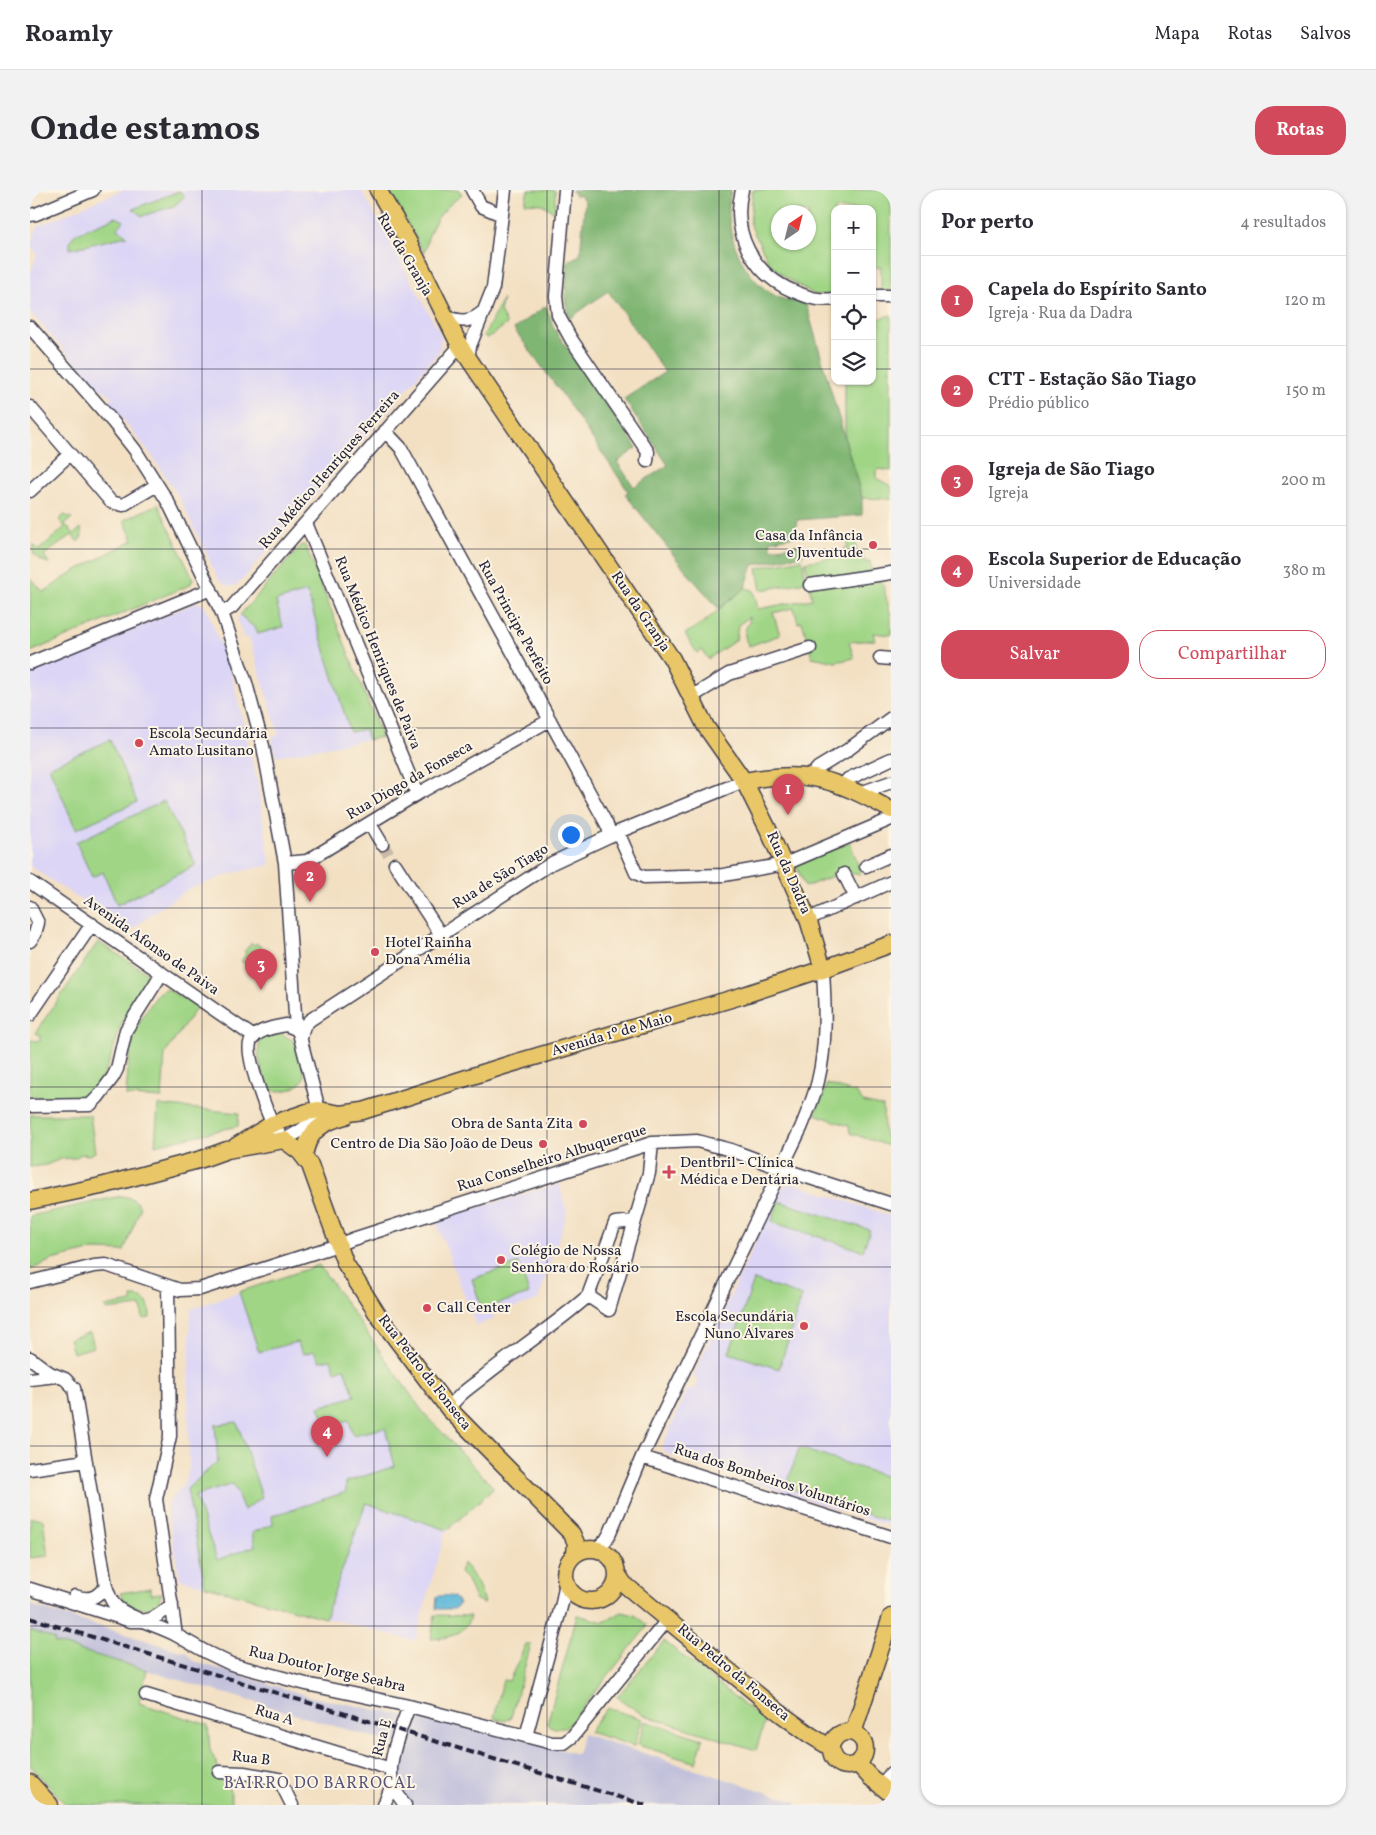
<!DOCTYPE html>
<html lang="pt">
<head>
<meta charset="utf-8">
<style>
  body { margin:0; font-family:Vollkorn,serif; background:#f2f2f3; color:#2b2b33 }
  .controls { position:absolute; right:15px; top:15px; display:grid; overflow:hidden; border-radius:10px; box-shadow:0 1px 4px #0004 }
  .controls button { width:45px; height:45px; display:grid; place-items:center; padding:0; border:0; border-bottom:1px solid #e1e1e2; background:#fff; color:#2b2b33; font:25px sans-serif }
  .compass { position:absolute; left:741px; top:15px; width:45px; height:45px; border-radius:50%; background:#fff; box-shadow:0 1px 4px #0004; rotate:35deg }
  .you { position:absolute; left:540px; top:644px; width:18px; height:18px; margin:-12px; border:4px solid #fff; border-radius:50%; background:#1a73e8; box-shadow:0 0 0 8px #1a73e833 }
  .badge { display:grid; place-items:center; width:32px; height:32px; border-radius:50%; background:#d1495b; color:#fff; font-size:16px; font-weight:700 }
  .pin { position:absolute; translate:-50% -41px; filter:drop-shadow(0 1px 2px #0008) }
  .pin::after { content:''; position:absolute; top:26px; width:18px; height:15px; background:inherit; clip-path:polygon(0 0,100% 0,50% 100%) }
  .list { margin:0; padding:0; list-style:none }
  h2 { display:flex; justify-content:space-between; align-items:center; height:65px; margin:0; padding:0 20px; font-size:21px }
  h2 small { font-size:16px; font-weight:400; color:#7c7c81 }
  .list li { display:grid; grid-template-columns:32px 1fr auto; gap:15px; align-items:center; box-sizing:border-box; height:90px; padding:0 20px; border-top:1px solid #e1e1e2 }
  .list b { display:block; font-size:19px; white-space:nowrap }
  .list p { margin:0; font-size:16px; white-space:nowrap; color:#7c7c81 }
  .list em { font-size:16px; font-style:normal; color:#7c7c81 }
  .actions { display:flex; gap:10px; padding:15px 20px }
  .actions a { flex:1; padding:11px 0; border:1px solid #d1495b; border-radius:20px; text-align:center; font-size:18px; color:#d1495b }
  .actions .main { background:#d1495b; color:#fff }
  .icon { flex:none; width:28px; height:28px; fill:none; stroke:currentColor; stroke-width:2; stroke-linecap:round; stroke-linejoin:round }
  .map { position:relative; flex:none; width:861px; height:1615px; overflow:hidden; border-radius:20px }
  header { display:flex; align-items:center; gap:30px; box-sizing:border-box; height:70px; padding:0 25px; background:#fff; border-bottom:1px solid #e1e1e2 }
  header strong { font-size:24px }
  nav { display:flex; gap:28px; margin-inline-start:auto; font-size:18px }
  .intro { display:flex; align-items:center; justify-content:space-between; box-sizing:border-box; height:120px; padding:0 30px }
  h1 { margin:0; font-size:35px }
  .button { padding:12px 22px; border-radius:20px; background:#d1495b; color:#fff; font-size:18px; font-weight:700 }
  main { display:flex; gap:30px; padding:0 30px }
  aside { flex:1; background:#fff; border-radius:20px; box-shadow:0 1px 4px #0004 }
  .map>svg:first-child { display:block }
  .built { fill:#dcd5f6 }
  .industrial { fill:#c2c1dc }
  .green { fill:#a0d586; stroke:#617c60; fill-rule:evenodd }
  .forest { fill:#80b673; stroke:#516c57 }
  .water { fill:#5ab6d8; stroke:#3e6c8a }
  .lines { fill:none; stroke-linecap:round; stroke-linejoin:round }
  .minor-tunnel { stroke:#c9baa8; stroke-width:12; stroke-dasharray:12 6; stroke-linecap:butt }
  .minor-casing { stroke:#413e4f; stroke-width:15 }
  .major-casing { stroke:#413e4f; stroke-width:19 }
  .minor { stroke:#fff; stroke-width:12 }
  .major { stroke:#e9c769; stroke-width:16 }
  .rail { stroke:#22223b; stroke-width:4; stroke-dasharray:8 4; stroke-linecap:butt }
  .grid { fill:none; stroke:#22223b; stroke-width:1; stroke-opacity:0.55 }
  .poi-dot { fill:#d1495b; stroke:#fcf5e5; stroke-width:2 }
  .labels { text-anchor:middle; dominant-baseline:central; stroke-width:4; stroke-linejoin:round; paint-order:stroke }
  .street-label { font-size:15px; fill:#22223b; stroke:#fcf5e5 }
  .poi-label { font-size:15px; fill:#22223b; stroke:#fcf5e5; text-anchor:start }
  .neighbourhood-label { font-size:16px; letter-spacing:1px; fill:#585477; stroke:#fcf5e5 }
</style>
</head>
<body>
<header>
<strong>Roamly</strong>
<nav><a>Mapa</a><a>Rotas</a><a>Salvos</a></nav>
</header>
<div class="intro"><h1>Onde estamos</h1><a class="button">Rotas</a></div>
<main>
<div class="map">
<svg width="861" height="1615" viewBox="0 0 861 1615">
  <rect width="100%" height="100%" fill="#fcf5e5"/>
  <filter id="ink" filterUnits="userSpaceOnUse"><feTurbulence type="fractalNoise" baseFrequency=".02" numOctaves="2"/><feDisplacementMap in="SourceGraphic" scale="10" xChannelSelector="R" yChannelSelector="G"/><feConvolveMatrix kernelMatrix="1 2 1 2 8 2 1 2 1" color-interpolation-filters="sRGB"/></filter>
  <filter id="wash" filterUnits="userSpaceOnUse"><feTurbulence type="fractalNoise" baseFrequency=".0096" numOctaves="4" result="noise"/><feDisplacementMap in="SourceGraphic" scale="20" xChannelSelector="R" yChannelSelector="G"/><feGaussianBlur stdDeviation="1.12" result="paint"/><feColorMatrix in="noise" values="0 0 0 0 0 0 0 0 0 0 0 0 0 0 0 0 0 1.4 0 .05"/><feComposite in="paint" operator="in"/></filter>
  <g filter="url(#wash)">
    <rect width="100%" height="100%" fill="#f3e0c3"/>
    <path class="built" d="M 93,0 L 331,0 L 411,145 L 410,157 L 407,164 L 214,388 L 205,396 L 197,396 L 189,390 L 150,309 L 120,263 L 79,212 L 82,207 L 75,200 L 70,200 L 0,122 L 0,86 L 7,63 L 0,56 L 8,36 Z
      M 272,355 L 274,355 L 276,357 L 352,547 L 246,566 L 242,547 L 249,545 L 219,447 L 214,448 L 207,429 Z
      M 168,412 L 176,417 L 201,482 L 227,591 L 240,675 L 203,683 L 159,699 L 142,710 L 98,742 L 0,676 L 0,481 Z
      M 762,993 L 861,1026 L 861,1332 L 854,1335 L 644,1266 L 634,1262 L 632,1257 L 657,1200 L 664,1200 L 668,1191 L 663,1187 L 747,1006 L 752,998 Z
      M 529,994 L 537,1023 L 508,1110 L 463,1124 L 464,1129 L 446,1135 L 405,1030 Z
      M 289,1075 L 393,1222 L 464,1298 L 415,1343 L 385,1451 L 150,1389 L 136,1315 L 152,1297 L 157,1286 L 159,1277 L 158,1203 L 161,1119 Z"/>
    <path class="industrial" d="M 0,1415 L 157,1463 L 163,1471 L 282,1507 L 494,1549 L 547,1564 L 553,1544 L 768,1612 L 767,1615 L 378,1615 L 374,1609 L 365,1584 L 369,1555 L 24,1453 L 0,1444 Z"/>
    <path class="green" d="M 359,0 L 429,0 L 432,5 C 416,16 404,29 398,48 C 396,54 396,59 394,63 Z
      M 498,0 L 525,0 L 525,20 L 521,20 L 512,14 L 495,13 Z
      M 723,0 L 861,0 L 861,101 L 851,101 L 851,77 L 842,77 L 842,19 L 805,19 L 805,104 L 785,105 L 755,87 L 739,73 L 720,34 ZM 748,22 L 778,22 L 778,52 L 748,52 Z
      M 149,1 L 155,6 L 144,16 L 112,26 L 103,19 Z
      M 86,27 L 94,31 L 88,38 L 97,46 L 40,59 C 40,51 40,48 47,43 Z
      M 473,108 L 470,122 L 477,134 L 458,148 L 454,146 Z
      M 861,125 L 861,281 L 849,279 L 846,281 L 846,288 L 861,296 L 861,309 L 832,308 L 815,250 L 815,191 L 842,191 L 842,131 Z
      M 128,314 L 163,389 L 160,395 L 0,462 L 0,389 L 14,402 L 43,382 L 103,350 L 94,330 Z
      M 34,325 L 42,328 L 35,334 L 44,344 L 51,338 L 52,347 L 48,352 L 42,345 L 14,365 L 19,373 C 9,371 0,364 3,354 L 9,360 L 35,337 L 29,330 Z
      M 825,350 L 827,363 L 833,363 L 834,372 L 840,371 L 842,386 L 851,388 L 861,426 L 861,445 L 843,443 L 845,450 L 819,452 L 824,468 L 806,472 L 782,467 L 772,432 L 768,433 L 764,418 L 743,423 L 750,445 L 719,456 C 714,448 713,441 719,433 L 719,427 L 708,435 L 706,450 L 678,469 L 672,460 L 667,463 L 655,444 L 674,432 L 715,398 L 723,400 L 728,419 L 782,409 L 775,372 L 815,365 L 814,358 L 818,357 L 817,351 Z
      M 272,355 L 274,355 L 276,357 L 352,547 L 338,550 L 335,539 L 320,542 L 277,402 L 246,411 L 253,437 L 228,444 L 227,440 L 210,425 Z
      M 772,369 L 776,392 L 731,400 L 727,378 Z
      M 80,550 L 107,612 L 46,639 L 19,577 Z
      M 134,611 L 166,675 L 87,715 L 73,682 L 62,687 L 46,652 Z
      M 820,652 L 831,684 L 802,683 L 803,686 L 775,697 L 766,675 Z
      M 68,752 L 114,781 L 117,785 C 119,800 103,813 96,825 C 81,851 82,895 50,906 C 36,911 15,907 0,907 L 0,850 L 9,851 L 10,850 L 10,846 L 5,843 Z
      M 221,753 L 225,755 L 226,753 L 236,760 L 238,773 L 224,779 L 211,771 L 216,764 L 214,762 Z
      M 137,799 L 167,817 L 135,864 L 132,908 L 96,906 C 99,868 98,848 120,815 C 125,809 128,801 137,799 Z
      M 249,842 L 265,852 C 271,870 285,890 261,899 C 253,901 246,902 239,899 L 236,895 C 233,882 220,854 237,845 C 240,844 245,843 249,842 Z
      M 797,894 L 826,903 L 833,912 L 853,917 L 854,943 L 859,956 L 820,943 L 819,936 L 785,924 Z
      M 128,915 L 209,923 L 208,936 L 125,955 Z
      M 0,925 L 60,925 L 65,962 L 59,965 L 52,964 L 44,968 L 31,969 L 16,975 L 0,977 Z
      M 91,1006 C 99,1007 108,1009 110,1019 L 94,1061 L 64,1060 L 22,1070 L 0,1080 L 0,1026 Z
      M 748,1011 L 840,1040 L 833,1061 L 742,1032 Z
      M 489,1073 L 499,1104 L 452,1119 L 442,1089 Z
      M 289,1075 L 393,1222 L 464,1298 L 417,1340 L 336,1313 L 295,1428 L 175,1396 L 157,1299 L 188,1271 L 185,1235 L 207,1232 L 232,1307 L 214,1320 L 203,1294 L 165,1306 L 187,1370 L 225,1356 L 222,1343 L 243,1334 L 242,1326 L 316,1302 L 316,1292 L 365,1276 L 355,1238 L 323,1245 L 319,1230 L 298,1236 L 289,1217 L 325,1206 L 314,1178 L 305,1181 L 301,1169 L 290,1171 L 284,1161 L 273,1164 L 267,1152 L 229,1162 L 209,1102 Z
      M 724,1090 L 772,1106 L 749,1179 L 699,1163 Z
      M 102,1107 C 117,1107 120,1114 120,1128 L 113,1129 L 111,1116 L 76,1120 L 75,1117 L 102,1112 Z
      M 60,1142 L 64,1157 L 43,1163 L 39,1149 Z
      M 769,1258 L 861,1288 L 861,1318 L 857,1331 L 756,1297 Z
      M 0,1328 L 9,1328 L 13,1330 L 18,1366 L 0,1368 Z
      M 433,1373 C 444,1385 451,1398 454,1414 L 445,1409 L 437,1390 L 430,1383 Z
      M 121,1398 L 121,1404 L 132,1403 L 127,1415 C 114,1423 97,1417 90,1403 Z
      M 592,1422 L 605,1425 L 616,1434 L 616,1438 L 537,1537 C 530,1539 523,1539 517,1534 L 547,1425 L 574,1432 Z
      M 405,1425 L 440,1426 C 436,1445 418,1448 401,1449 Z
      M 0,1440 L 24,1449 L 25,1453 L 117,1480 L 109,1513 L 178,1535 L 180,1560 L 201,1603 L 201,1615 L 36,1615 L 0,1575 Z
      M 634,1451 L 735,1531 L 726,1560 L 613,1525 L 587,1507 Z
      M 496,1454 L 501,1454 L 481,1527 L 475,1531 L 464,1528 L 473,1490 L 479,1491 Z
      M 577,1518 L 612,1529 L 604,1556 L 559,1542 Z
      M 615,1531 L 673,1549 L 666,1573 L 608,1555 Z"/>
    <path class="forest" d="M 542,0 L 701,0 C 692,39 711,91 750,108 C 758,111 768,112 776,114 L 832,308 L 832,325 L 767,330 L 764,346 L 740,351 L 741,359 L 773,354 L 773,365 L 723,375 L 715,398 L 689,419 L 661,387 L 595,304 L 598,301 L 532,204 L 484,139 L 516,116 L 524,139 L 607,258 L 587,272 L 604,297 L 638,275 L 594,209 L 635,182 L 578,101 L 539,129 L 535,108 L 538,71 L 550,65 L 555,12 L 550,5 L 545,6 Z"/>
    <path class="water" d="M 407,1406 C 416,1406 425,1403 429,1414 L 424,1419 L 406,1419 Z"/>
  </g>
  <g filter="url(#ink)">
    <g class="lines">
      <path class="minor-tunnel" d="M 352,654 L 365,674"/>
      <defs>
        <path id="minor" d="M 442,0 L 451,16 L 472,25
          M 535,0 L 526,106 L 528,125 L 541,149 L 618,262 L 617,271
          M 712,0 C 701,43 723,84 763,101 C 780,108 787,111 805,109
          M 0,25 L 6,24 L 63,0
          M 842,106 L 861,106
          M 415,127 C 433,132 441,133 455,120
          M 0,137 L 83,232 L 105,260 L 138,312 L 192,423 L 216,493 L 233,556 L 255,673 L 266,839
          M 438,169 L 440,156 L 463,98 L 475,0
          M 0,217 L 81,312 L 93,315 L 127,295
          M 355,241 L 371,258 L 576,633 L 581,645
          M 0,301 L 40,264
          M 276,333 L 387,604
          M 780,395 L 861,383
          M 192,423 L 202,417 L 430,156
          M 850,468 L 861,469
          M 0,473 L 181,399
          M 661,507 L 699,484 L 780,458
          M 781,586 L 788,578 L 816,561 L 861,528
          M 813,595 L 818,589 L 861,569
          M 830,603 L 861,592
          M 340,634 L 352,654
          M 588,642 L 606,683 L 614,687 L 694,685 L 755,674 L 861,629
          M 255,673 L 277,671 L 387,604 L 520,530
          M 365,674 L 411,745
          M 836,676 L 861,665
          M 814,684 L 826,708
          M 0,692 L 224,847
          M 0,717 L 8,733 L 5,744 L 0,751
          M 778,729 L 861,692
          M 0,825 L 62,734
          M 256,835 L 266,839 L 269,843 L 289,920 C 282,935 269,942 254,950 C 250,945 246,940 243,934 C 236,921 216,867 220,853 C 224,840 245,837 256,835 Z
          M 271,848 L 274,836 L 280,830 L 522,673 L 588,642 L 714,591
          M 0,916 L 60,915 L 68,907 L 83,887 L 87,879 L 96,840 L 132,783
          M 0,1092 L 64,1076 L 76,1075 L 150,1100 L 170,1099 L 308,1055 L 323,1049 L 622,953 L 667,951 L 701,960 L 752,979 L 861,1014
          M 138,1097 L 140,1246 L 126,1309 L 146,1445 L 176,1462 L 201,1474 L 276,1494 L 379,1516 L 522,1553 L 534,1553 L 542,1547 L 638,1429
          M 558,1106 L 585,1033 L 605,1031
          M 0,1168 L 20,1183 L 35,1189 L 44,1198 L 76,1396 C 78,1402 80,1409 84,1414 C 94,1427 130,1436 146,1445
          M 0,1189 L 26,1186
          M 419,1219 C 427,1205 441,1197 453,1187 C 488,1159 525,1135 558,1106 L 579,1120 L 619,983 L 622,953
          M 612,1267 L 861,1347
          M 0,1279 L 56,1271
          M 566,1359 L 576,1350 L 580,1343 L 612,1267 L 771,938 C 777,923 784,907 788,891 C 797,854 795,816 793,779
          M 0,1399 L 101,1431 C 121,1432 128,1427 142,1414
          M 45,1406 C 60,1411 66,1408 76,1396
          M 116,1505 L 361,1579
          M 496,1546 L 532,1413 L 536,1391
          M 189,1582 L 214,1583 L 249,1589 L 262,1615
          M 851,1596 L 861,1583
          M 354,1615 L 362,1595
          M 375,1615 C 371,1609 365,1602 363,1595 C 355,1574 372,1536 379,1516"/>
        <path id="major" d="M 348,0 L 378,51 L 430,156 L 642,469 L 676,537 L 714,591 L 738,639 L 778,729 L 793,779
          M 714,591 C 779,579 804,589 861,620
          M 206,956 L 242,934 L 277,922 L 289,920 L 311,924 L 333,921 L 474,876 L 711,806 L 793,779 L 861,754
          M 274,967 C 277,941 293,932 315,926
          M 0,1011 L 71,996 L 172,969 L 197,960 L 254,950 L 270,962 L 280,975 L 315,1073 L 348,1125 L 419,1219 L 542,1344 L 546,1353 L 545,1364
          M535 1385a26 26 0 1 1 52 0a26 26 0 1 1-52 0Z
          M 588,1385 L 594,1394 L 750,1523 L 780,1545 L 801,1558
          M801 1559a17 17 0 1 1 34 0a17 17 0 1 1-34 0Z
          M 823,1543 L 861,1427
          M 827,1573 L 840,1587 L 861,1604
          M 0,1593 L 20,1615"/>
      </defs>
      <use href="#minor" class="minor-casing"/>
      <use href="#major" class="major-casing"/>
      <use href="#minor" class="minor"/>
      <use href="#major" class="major"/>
      <path class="rail" d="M 0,1428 L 615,1615"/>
    </g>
  </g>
  <path class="grid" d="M 172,0 L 172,1615M 344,0 L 344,1615M 517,0 L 517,1615M 689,0 L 689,1615M 0,179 L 805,179M 842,179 L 861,179M 0,359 L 861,359M 0,538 L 861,538M 0,718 L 861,718M 0,897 L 861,897M 0,1077 L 861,1077M 0,1256 L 861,1256M 0,1436 L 861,1436"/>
  <g class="poi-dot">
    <circle cx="843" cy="355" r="5"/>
    <circle cx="109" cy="553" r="5"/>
    <circle cx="345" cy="762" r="5"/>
    <circle cx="553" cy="934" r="5"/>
    <circle cx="513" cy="954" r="5"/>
    <path d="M636.5 974.5h5v5h5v5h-5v5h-5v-5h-5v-5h5z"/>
    <circle cx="471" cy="1070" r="5"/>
    <circle cx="397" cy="1118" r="5"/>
    <circle cx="774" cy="1136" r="5"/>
  </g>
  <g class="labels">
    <g class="street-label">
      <text transform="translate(374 65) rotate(59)">Rua da Granja</text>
      <text transform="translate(300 280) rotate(-49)">Rua Médico Henriques Ferreira</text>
      <text transform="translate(610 422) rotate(56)">Rua da Granja</text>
      <text transform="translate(485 433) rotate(61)">Rua Principe Perfeito</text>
      <text transform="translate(347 463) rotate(68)">Rua Médico Henriques de Paiva</text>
      <text transform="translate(380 591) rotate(-30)">Rua Diogo da Fonseca</text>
      <text transform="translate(758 683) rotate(66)">Rua da Dadra</text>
      <text transform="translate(471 687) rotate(-32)">Rua de São Tiago</text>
      <text transform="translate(121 756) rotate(35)">Avenida Afonso de Paiva</text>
      <text transform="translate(582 845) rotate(-16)">Avenida 1º de Maio</text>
      <text transform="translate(522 969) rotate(-17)">Rua Conselheiro Albuquerque</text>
      <text transform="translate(394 1183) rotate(52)">Rua Pedro da Fonseca</text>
      <text transform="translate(742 1291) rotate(18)">Rua dos Bombeiros Voluntários</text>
      <text transform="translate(297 1480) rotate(13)">Rua Doutor Jorge Seabra</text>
      <text transform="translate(703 1483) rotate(40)">Rua Pedro da Fonseca</text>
      <text transform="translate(244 1526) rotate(17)">Rua A</text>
      <text transform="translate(353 1548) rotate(-75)">Rua E</text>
      <text transform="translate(221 1569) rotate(7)">Rua B</text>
    </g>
    <g class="poi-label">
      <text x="833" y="346" text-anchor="end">Casa da Infância<tspan x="833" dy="17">e Juventude</tspan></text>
      <text x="119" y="544">Escola Secundária<tspan x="119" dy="17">Amato Lusitano</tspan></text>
      <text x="355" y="753">Hotel Rainha<tspan x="355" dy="17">Dona Amélia</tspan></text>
      <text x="543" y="934" text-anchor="end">Obra de Santa Zita</text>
      <text x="503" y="954" text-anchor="end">Centro de Dia São João de Deus</text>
      <text x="650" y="973">Dentbril - Clínica<tspan x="650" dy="17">Médica e Dentária</tspan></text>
      <text x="481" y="1061">Colégio de Nossa<tspan x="481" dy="17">Senhora do Rosário</tspan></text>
      <text x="407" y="1118">Call Center</text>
      <text x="764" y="1127" text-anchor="end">Escola Secundária<tspan x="764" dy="17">Nuno Álvares</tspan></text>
    </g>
    <g class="neighbourhood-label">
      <text x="290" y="1594">BAIRRO DO BARROCAL</text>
    </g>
  </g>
</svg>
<div class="controls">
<button>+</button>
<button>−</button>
<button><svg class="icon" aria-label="locate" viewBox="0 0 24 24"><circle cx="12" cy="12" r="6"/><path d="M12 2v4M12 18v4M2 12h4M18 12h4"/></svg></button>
<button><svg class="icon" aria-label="layers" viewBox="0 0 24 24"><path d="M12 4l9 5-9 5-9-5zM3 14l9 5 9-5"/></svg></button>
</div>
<svg class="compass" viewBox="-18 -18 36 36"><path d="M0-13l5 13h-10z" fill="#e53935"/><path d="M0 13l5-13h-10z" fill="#7c7c81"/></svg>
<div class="you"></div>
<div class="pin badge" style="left:758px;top:625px">1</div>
<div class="pin badge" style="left:280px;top:712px">2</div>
<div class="pin badge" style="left:231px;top:800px">3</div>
<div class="pin badge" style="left:297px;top:1267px">4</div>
</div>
<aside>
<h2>Por perto<small>4 resultados</small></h2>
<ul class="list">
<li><span class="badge">1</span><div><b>Capela do Espírito Santo</b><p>Igreja · Rua da Dadra</p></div><em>120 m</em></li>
<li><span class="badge">2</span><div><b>CTT - Estação São Tiago</b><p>Prédio público</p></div><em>150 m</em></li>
<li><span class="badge">3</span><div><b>Igreja de São Tiago</b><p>Igreja</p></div><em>200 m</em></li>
<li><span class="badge">4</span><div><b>Escola Superior de Educação</b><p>Universidade</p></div><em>380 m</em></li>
</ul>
<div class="actions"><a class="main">Salvar</a><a>Compartilhar</a></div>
</aside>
</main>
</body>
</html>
